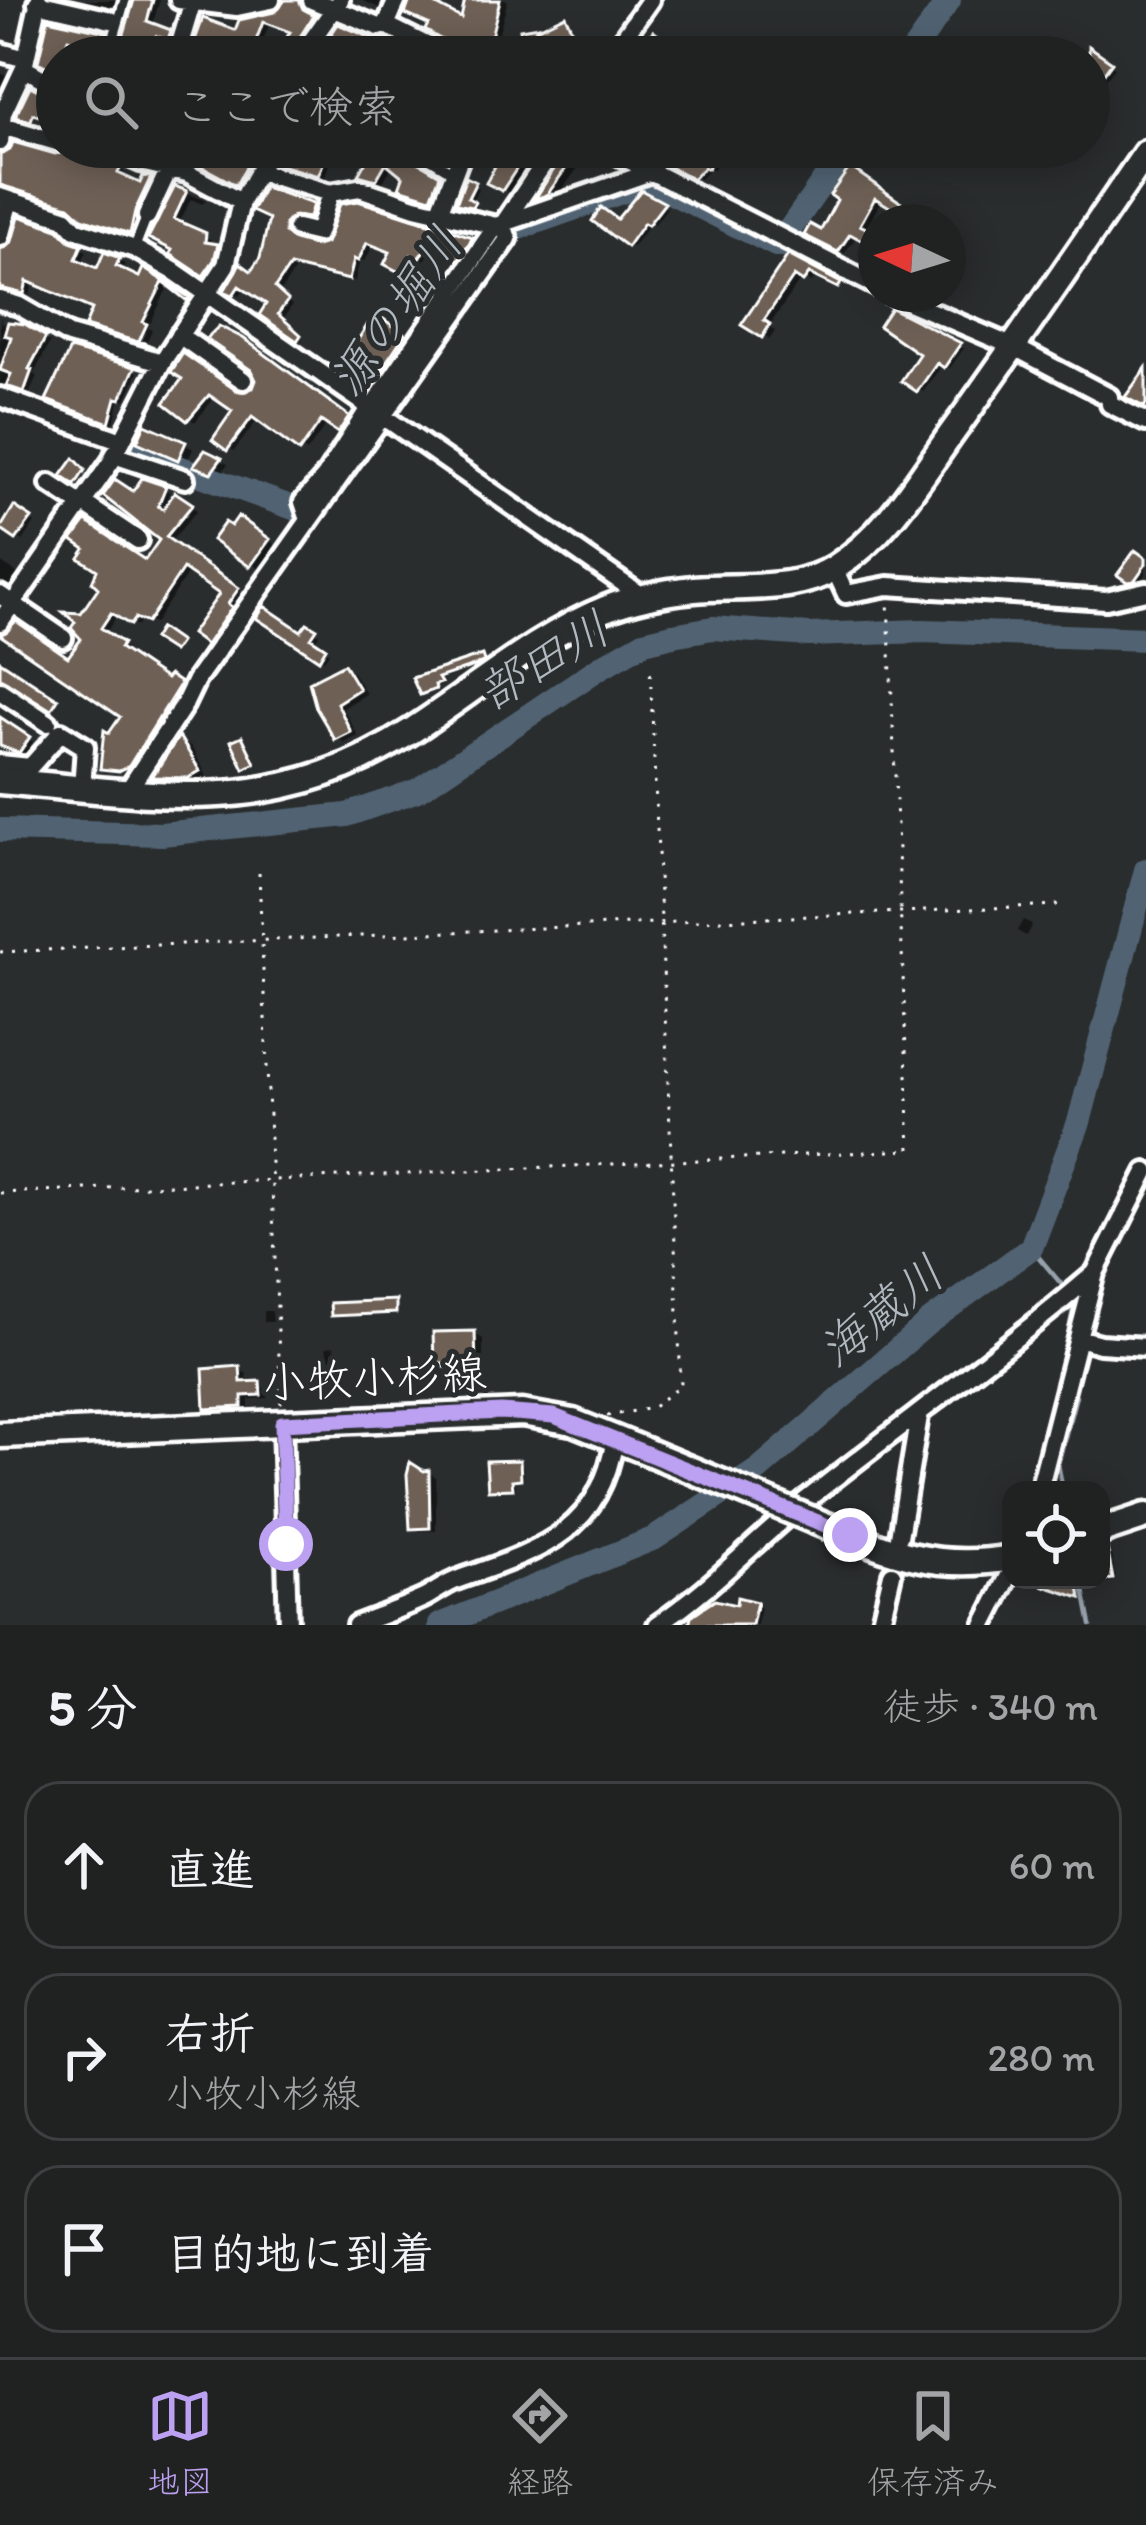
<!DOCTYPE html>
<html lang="ja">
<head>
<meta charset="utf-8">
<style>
  body { margin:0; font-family:Itim,"Klee One",sans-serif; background:#282a2a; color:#f1f3f6 }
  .controls { position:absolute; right:36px; bottom:36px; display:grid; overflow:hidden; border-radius:24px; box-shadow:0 6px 30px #0003 }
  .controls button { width:108px; height:108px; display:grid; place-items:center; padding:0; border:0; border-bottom:3px solid #3d3f40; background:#202222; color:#f1f3f6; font:60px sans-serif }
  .compass { position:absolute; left:858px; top:204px; width:108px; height:108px; border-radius:50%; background:#202222; box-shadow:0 6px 30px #0003; rotate:274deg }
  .stop { position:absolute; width:36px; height:36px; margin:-27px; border:9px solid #bca0f2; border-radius:50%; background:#fff }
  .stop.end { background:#bca0f2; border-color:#fff; box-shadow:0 3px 12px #0008 }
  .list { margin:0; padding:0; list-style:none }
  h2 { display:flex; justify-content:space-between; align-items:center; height:156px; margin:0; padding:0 48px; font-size:51px }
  h2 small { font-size:39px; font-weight:400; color:#a2a4a5 }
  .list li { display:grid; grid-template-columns:78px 1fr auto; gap:36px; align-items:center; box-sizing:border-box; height:168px; margin:0 24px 24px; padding:0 24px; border:3px solid #3d3f40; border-radius:36px }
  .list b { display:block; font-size:45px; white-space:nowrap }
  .list p { margin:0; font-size:39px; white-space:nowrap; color:#a2a4a5 }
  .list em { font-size:39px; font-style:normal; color:#a2a4a5 }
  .icon { flex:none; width:66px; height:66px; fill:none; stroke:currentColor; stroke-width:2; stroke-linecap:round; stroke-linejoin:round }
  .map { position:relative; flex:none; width:1146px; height:1625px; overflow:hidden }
  .search { position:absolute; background:#202222; box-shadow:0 6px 30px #0003; left:36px; right:36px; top:36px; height:132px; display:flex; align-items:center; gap:30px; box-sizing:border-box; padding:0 42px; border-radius:66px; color:#a2a4a5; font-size:45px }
  .sheet { height:732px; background:#202222 }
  nav { display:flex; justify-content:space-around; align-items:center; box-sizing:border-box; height:168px; border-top:3px solid #3d3f40; background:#202222; font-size:33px; color:#a2a4a5 }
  nav a { display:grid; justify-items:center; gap:6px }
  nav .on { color:#bca0f2 }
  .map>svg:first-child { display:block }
  .shadow { fill:#0007 }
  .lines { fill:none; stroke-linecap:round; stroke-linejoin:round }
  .stream { stroke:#97a1ab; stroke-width:4.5 }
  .river { stroke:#516373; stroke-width:24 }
  .building { fill:#6e6054; stroke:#fff; stroke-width:3 }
  .lane-casing { stroke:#fff; stroke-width:18 }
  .street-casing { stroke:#fff; stroke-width:26 }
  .secondary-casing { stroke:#fff; stroke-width:33 }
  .path { stroke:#fff; stroke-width:3; stroke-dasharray:3 9; stroke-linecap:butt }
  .lane { stroke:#2a2d2e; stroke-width:9 }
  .street { stroke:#2a2d2e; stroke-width:16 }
  .secondary { stroke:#2a2d2e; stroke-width:24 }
  .secondary-bridge-casing { stroke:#fff; stroke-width:33; stroke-linecap:butt }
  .secondary-bridge { stroke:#2a2d2e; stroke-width:24 }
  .route { stroke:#bca0f2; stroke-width:15 }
  .labels { text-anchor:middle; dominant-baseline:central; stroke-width:10; stroke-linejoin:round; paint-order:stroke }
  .street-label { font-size:45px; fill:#fff; stroke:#2a2d2e }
  .water-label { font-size:48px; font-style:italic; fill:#b1b9c0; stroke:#2a2d2e }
</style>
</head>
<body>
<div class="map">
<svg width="1146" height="1625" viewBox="0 0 1146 1625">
  <rect width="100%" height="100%" fill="#2a2d2e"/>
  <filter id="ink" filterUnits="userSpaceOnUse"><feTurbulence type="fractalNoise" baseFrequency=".00833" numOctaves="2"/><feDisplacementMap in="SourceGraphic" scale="24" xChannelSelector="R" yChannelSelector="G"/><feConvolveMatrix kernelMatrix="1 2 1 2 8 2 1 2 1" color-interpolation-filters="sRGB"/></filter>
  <g filter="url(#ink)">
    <path class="shadow" d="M 82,0 L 124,0 L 120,9 Z
      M 136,0 L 160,0 L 152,26 L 176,36 L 174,41 L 162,37 L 156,57 L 125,43 Z
      M 285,0 L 306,0 L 305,9 L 319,20 L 295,57 L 279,57 L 293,32 L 270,22 L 257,57 L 228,57 L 211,51 L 209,57 L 193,57 L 205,22 L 237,33 L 281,13 Z
      M 361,0 L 391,0 L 386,11 Z
      M 412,0 L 441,0 L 438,9 L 463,22 L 477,0 L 508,0 L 496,43 L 504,50 L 500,57 L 488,57 L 482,52 L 479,57 L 466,57 L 459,45 L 432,23 Z
      M 565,19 L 577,36 L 599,51 L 595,57 L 527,57 L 537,29 Z
      M 50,22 L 110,38 L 107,57 L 90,57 L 93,45 L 73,39 L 67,57 L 57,57 L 57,69 Z
      M 339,28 L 415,57 L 376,57 L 382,45 L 362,39 L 348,57 L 318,57 Z
      M 654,35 L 672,48 L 666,57 L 638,57 Z
      M 1091,50 L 1115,67 L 1100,87 L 1089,81 L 1086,57 Z
      M 0,73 L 11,77 L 6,88 L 0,87 Z
      M 70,147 L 101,147 L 98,151 L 105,163 L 124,172 L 122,178 L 141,187 L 145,179 L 154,183 L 135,234 L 91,219 L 74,206 L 12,186 L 0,188 L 0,165 L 55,158 L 70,152 Z
      M 159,147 L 265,147 L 243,186 Z
      M 303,147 L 335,147 L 325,177 L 287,166 L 296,167 Z
      M 376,147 L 408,147 L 411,161 L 444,181 L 438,199 L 408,190 L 407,176 L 393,165 L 383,182 L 368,177 Z
      M 504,147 L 535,147 L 530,153 L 539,159 L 534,167 L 528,163 L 509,192 L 490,182 L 507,149 Z
      M 570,147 L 586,157 L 556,198 L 546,202 L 540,198 Z
      M 637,147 L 729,147 L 713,170 L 710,168 L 700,179 Z
      M 851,171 L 910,211 L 908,215 L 882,199 L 865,231 L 876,238 L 876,245 L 857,235 L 845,253 L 808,234 L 822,234 Z
      M 468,182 L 479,188 L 471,203 L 478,208 L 465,205 Z
      M 177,189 L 206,201 L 202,204 L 191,199 L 179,224 L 211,240 L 210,246 L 223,251 L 211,277 L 174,253 L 176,249 L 152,237 Z
      M 642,194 L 667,208 L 654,225 L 650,223 L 633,247 L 596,220 L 618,222 Z
      M 358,204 L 477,243 L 465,260 L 438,242 L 425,260 L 418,256 L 408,274 L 388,263 L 394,252 L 374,244 L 365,261 L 360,259 L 355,281 L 297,267 L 279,294 L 292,305 L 283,320 L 304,342 L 263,314 L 270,303 L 246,287 L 240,296 L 228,289 L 252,274 L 262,259 L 272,218 L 312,207 L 318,210 L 315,219 L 302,217 L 290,227 L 290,239 L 316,249 L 328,245 Z
      M 73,245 L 87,251 L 82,262 L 98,272 L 106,256 L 125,264 L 121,272 L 140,281 L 144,272 L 168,287 L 148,328 L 152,330 L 146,343 L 94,328 L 95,308 L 33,282 L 30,295 L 3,289 L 0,294 L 0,252 Z
      M 876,250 L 876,269 L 867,264 Z
      M 789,259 L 846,289 L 817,275 L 811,283 L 802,277 L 769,326 L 775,331 L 770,339 L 745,324 Z
      M 892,312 L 964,348 L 950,368 L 943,364 L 923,392 L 905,380 L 923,354 Z
      M 0,316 L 1,323 L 24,327 L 50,342 L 34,374 L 37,376 L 30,393 L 12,386 L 0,388 Z
      M 383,322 L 412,340 L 377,391 L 343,368 Z
      M 249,346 L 353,422 L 345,434 L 328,422 L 307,452 L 259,418 L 234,451 L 216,439 L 237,410 L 216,396 L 195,422 L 189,418 L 186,378 L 237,394 L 255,391 L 259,380 Z
      M 71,352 L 138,372 L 126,400 L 120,398 L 114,423 L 54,401 Z
      M 185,444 L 193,449 L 187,462 L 149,445 Z
      M 206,454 L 228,464 L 220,475 L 205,470 Z
      M 143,482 L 170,492 L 163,510 L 176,496 L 197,510 L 170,543 L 243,593 L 232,609 L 236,612 L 213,645 L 195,633 L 223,593 L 190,570 L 154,624 L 142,619 L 137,626 L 118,614 L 105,634 L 127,649 L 124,653 L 167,683 L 170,679 L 184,688 L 135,768 L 126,773 L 103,767 L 110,737 L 124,716 L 69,660 L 84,638 L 79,621 L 82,616 L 146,564 L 163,540 L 134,495 Z
      M 15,510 L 35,523 L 23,541 L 2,527 Z
      M 246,524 L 276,545 L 260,569 L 252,564 L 232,529 Z
      M 1146,561 L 1146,573 L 1140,582 L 1121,574 Z
      M 0,562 L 20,575 L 12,586 L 0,586 Z
      M 260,617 L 302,635 L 308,627 L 319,634 L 314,643 L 329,653 L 324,660 Z
      M 482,658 L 486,663 L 482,666 L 440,680 L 443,685 L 437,687 L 439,691 L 422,693 L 416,680 Z
      M 344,667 L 353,672 L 366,694 L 343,708 L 358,736 L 345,743 L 337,738 L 319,707 Z
      M 0,721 L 33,742 L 25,755 L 0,745 Z
      M 180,740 L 191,746 L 207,776 L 198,781 L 163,780 L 156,776 Z
      M 1023,920 L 1032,924 L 1026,936 L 1017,931 Z
      M 264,1311 L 272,1311 L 273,1322 L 264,1322 Z
      M 475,1334 L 483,1339 L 483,1370 L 453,1371 L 437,1361 Z
      M 334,1346 L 336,1359 L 328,1359 L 326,1347 Z
      M 239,1370 L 247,1374 L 248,1385 L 267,1389 L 268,1398 L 249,1399 L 249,1410 L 216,1411 L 208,1407 Z
      M 519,1463 L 523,1466 L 524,1480 L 515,1480 L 516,1490 L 490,1488 Z
      M 429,1473 L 436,1477 L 436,1531 L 420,1531 L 413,1527 Z
      M 1107,1554 L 1112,1556 L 1116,1581 L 1094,1585 L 1093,1580 L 1101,1580 L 1101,1555 Z
      M 1046,1580 L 1078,1580 L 1092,1585 L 1082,1587 L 1084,1598 L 1051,1587 Z
      M 756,1605 L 761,1608 L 757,1625 L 692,1625 Z"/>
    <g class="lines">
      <path class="stream" d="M 1031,1248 L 1063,1286
        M 1063,1362 L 1074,1304
        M 1063,1490 L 1058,1464 L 1076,1396
        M 1082,1580 L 1091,1625
        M 973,1625 L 1000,1571"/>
      <path class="river" d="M 909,57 L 949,0
        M 489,250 L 499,235 L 650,182 L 778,246 L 847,147
        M 128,449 L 299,510 L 310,506 L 318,495
        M 0,830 L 162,834 L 347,815 L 418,790 L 599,668 L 644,642 L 673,635 L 713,628 L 809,635 L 923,631 L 1146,639
        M 440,1625 L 655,1538 L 758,1470 L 929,1322 L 1031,1248 L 1079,1122 L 1146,870"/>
    </g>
    <path class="building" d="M 134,0 L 153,0 L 147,21 L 171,30 L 168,40 L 156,36 L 150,55 L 141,55 L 121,44 Z
      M 285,0 L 299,0 L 303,9 L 314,15 L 287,57 L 275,57 L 290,32 L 263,22 L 250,57 L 224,57 L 204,50 L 202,57 L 189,57 L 203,18 L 235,30 L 239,20 L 275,12 Z
      M 410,0 L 434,0 L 433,3 L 461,18 L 465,0 L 500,0 L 491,37 L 500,45 L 492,57 L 483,57 L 475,51 L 470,57 L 425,30 L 428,24 L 405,14 Z
      M 565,15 L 572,30 L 597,47 L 589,57 L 578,53 L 575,57 L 524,57 L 520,29 L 538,26 L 536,29 Z
      M 48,19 L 106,32 L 99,57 L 91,57 L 94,49 L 90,45 L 68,39 L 62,57 L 57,57 L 57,72 L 38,62 Z
      M 338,24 L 374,39 L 385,39 L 422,57 L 373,57 L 379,44 L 354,38 L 336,57 L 316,57 Z
      M 653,31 L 669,43 L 659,57 L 648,57 L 639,51 Z
      M 1089,46 L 1112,62 L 1089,94 Z
      M 30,86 L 57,100 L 57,129 L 53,127 L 56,121 L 33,114 L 31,121 L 15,117 Z
      M 13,142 L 55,154 L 67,150 L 87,154 L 91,147 L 101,158 L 121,167 L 118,173 L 140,183 L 143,176 L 151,177 L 135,211 L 130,234 L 82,218 L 69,206 L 0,185 L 0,155 L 10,150 Z
      M 159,147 L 257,147 L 236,185 L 193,162 L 156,153 Z
      M 302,147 L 330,147 L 318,176 L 277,164 L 280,158 L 294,163 Z
      M 374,147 L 402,147 L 406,155 L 440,175 L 431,198 L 399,188 L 403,177 L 386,163 L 376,180 L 358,175 Z
      M 505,147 L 525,147 L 535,154 L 527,166 L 521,162 L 502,191 L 486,183 Z
      M 568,147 L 581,147 L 547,195 L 535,199 Z
      M 631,147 L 722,147 L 707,169 L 704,167 L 693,179 Z
      M 850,167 L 906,206 L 901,214 L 875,198 L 860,225 L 876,233 L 872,246 L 850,234 L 838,252 L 804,235 L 810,224 L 821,230 L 837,200 L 830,195 Z
      M 466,177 L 476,182 L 468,198 L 475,202 L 472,207 L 456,204 Z
      M 175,186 L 187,191 L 174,219 L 206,233 L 205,242 L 218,244 L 214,260 L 203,276 L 170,254 L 172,250 L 148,238 Z
      M 264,187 L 313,204 L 309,218 L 295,216 L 285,224 L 285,233 L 294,240 L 316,246 L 326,243 L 340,204 L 358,201 L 473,237 L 458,260 L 431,241 L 418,259 L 411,255 L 401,273 L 384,264 L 390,252 L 367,243 L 358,261 L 354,259 L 349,280 L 290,266 L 275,288 L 288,300 L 278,314 L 301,335 L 297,341 L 259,315 L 266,304 L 239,286 L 233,295 L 224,291 L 240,263 L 251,271 L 260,258 L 269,219 L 252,211 Z
      M 641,190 L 665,203 L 648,225 L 644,223 L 627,247 L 592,221 L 601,207 L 617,219 Z
      M 19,216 L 58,229 L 70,241 L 82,245 L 76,259 L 97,268 L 104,252 L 120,258 L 116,266 L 139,277 L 143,268 L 189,297 L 186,300 L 163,282 L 143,322 L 147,324 L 139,341 L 154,347 L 85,326 L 92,309 L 27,281 L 24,294 L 0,288 L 0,249 L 12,241 Z
      M 788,255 L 841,283 L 838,288 L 809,274 L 803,282 L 794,276 L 764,320 L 770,324 L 762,338 L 741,325 Z
      M 891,308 L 961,343 L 944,368 L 937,363 L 917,392 L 901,381 L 919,354 L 879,326 Z
      M 382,318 L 405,334 L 368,389 L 339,369 L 368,324 L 375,328 Z
      M 8,322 L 25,324 L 46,337 L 29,369 L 32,370 L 24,392 L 6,386 L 11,374 L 0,370 L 11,337 L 4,335 Z
      M 219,326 L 243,338 L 349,416 L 338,433 L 321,421 L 299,452 L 252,417 L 227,451 L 212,440 L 232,411 L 209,395 L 187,421 L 164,403 L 182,379 L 171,372 L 183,353 L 237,391 L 253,388 L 256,380 L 251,370 L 206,339 Z
      M 70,349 L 135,367 L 121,399 L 116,398 L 109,423 L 46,400 Z
      M 1146,368 L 1146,404 L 1144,407 L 1125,397 Z
      M 145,424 L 186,442 L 178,460 L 137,442 Z
      M 205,450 L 222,458 L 211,473 L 193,466 Z
      M 74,458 L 85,470 L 75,485 L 61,476 Z
      M 142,478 L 166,486 L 158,506 L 163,509 L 175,492 L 193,504 L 166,537 L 239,588 L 228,604 L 232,607 L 206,645 L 191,634 L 219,594 L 183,569 L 147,623 L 135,618 L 130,625 L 111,613 L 101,628 L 123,643 L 120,648 L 166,679 L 169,675 L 181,683 L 129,766 L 119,771 L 100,769 L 104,730 L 109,733 L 120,717 L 0,635 L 16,621 L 68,657 L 81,639 L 71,628 L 75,622 L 63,612 L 81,613 L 98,588 L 92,582 L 97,570 L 79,558 L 85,549 L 72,540 L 86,521 L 145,560 L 159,540 L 103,496 L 115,479 L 133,491 Z
      M 14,506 L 32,518 L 16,540 L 0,529 Z
      M 238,516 L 270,539 L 250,567 L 212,540 L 225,522 L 231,526 Z
      M 1135,550 L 1146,558 L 1146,564 L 1134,581 L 1127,582 L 1117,575 Z
      M 264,606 L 301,631 L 307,623 L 317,629 L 311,638 L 326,648 L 319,660 L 256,618 Z
      M 160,628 L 180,642 L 173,652 L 153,639 Z
      M 482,655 L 484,661 L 477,665 L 438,678 L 441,683 L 435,685 L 436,689 L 420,695 L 412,678 Z
      M 0,661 L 58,699 L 51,710 L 0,678 Z
      M 344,664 L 359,689 L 337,703 L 351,732 L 335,740 L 316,708 L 309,682 Z
      M 0,717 L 30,737 L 19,753 L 0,746 Z
      M 179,736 L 200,771 L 188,778 L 152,777 Z
      M 242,736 L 255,763 L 244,769 L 231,741 Z
      M 396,1300 L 396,1313 L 331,1316 L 330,1303 Z
      M 475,1331 L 476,1367 L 442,1367 L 442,1363 L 434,1363 L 433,1332 Z
      M 240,1366 L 241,1382 L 260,1381 L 261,1395 L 242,1396 L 242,1407 L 205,1409 L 203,1369 Z
      M 520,1460 L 521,1479 L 512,1480 L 513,1489 L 488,1490 L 486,1461 Z
      M 410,1462 L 424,1471 L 429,1470 L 430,1528 L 410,1529 L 407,1474 Z
      M 1101,1548 L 1107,1548 L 1113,1579 L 1101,1581 Z
      M 1032,1580 L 1078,1580 L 1081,1598 L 1032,1582 Z
      M 737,1597 L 757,1602 L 752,1625 L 689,1625 L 691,1616 L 701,1609 L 715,1600 L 736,1605 Z"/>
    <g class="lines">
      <defs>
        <path id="lane" d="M 111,50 L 132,57
          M 108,57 L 125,0
          M 411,147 L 452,172
          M 134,249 L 147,216"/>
        <path id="street" d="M 179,0 L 237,7 L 271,0
          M 312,0 L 379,27 L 386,25
          M 397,0 L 386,25 L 450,57
          M 37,3 L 111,20
          M 0,52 L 26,59
          M 176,57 L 192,4
          M 300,57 L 340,0
          M 610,57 L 650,0
          M 24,68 L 57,87
          M 2,126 L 57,142
          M 0,142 L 3,113 L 24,68 L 39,0
          M 107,147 L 141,162 L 187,173 L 241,202
          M 603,147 L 876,286
          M 260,172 L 330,193 L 359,188 L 415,207 L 496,226 L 651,172
          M 0,197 L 65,218 L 75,229 L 135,249 L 174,271 L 643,597
          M 439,213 L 464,147
          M 147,216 L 169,169
          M 503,224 L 555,147
          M 297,228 L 318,233 L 330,193
          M 0,237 L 10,200
          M 890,294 L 1014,347 L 1109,397 L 1110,404 L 1146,422
          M 0,300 L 19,306 L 69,335 L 162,362
          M 179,335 L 243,380
          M 0,397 L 122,441
          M 371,409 L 496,226
          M 114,455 L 185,479
          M 50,484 L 82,505
          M 83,503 L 138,540
          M 309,520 L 303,502 L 325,477 L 369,408
          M 834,568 L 846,594 L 888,586 L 1106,600 L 1146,591
          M 0,595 L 63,638
          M 0,622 L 111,462 L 162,362 L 226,265 L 241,202 L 272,147
          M 0,691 L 48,723
          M 0,764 L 30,767 L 61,732 L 85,747 L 82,788
          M 127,792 L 184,705 L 196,680 L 508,239 L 503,224
          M 1146,1172 L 1095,1273 L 1078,1338 L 1100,1344 L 1146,1347
          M 282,1423 L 288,1625
          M 1039,1490 L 1078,1338
          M 899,1537 L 919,1416
          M 356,1625 C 379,1616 403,1608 426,1597 C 437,1591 447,1583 459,1579 C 541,1550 600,1533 615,1438
          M 657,1625 C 711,1589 755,1541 805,1501 C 902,1424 1002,1353 1095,1273
          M 880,1625 L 892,1574
          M 984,1625 L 1011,1572"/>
        <path id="secondary" d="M 0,781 C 157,794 272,821 413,730 C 475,690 536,637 605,609 C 633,598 664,592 694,589 C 739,585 796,593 836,567 C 887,535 920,477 954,430 C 1020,339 1082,246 1146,153
          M 0,1435 L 522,1413 L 573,1422 L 643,1450
          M 815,1521 C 886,1550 932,1572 1011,1558
          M 1101,1531 L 1146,1516"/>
      </defs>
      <use href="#lane" class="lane-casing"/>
      <use href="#street" class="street-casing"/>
      <use href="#secondary" class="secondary-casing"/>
      <path class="path" d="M 259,873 L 281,1405
        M 0,952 L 1059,905
        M 0,1193 L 910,1150 L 888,600
        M 607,1416 L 652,1408 L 681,1384 L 650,666"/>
      <use href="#lane" class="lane"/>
      <use href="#street" class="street"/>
      <use href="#secondary" class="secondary"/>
      <defs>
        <path id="secondary-bridge" d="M 643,1450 L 815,1521"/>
      </defs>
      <use href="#secondary-bridge" class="secondary-bridge-casing"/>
      <use href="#secondary-bridge" class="secondary-bridge"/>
    </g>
  </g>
  <g class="lines" filter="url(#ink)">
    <path class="route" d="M 286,1544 L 282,1423 L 501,1412 L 554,1416 L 850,1535"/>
  </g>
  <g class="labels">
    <g class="street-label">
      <text transform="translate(374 1377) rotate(-3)">小牧小杉線</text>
    </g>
    <g class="water-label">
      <text transform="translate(395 311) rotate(-55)">源の堀川</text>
      <text transform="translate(543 660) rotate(-31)">部田川</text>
      <text transform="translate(881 1311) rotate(-39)">海蔵川</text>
    </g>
  </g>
</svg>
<div class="controls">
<button><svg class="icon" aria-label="locate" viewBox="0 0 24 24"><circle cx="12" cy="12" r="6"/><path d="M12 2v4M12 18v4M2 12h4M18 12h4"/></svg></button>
</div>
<svg class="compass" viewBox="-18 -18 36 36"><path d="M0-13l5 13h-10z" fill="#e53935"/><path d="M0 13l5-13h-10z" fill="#a2a4a5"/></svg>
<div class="stop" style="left:286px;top:1544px"></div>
<div class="stop end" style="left:850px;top:1535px"></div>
<div class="search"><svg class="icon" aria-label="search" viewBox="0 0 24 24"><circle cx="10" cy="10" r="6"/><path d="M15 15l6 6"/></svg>ここで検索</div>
</div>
<section class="sheet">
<h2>5 分<small>徒歩 · 340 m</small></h2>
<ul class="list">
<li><svg class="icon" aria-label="ahead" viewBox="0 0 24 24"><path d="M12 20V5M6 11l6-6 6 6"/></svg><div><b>直進</b></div><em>60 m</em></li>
<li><svg class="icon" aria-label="right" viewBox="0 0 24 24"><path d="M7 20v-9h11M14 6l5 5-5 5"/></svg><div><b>右折</b><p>小牧小杉線</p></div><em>280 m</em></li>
<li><svg class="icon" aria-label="arrive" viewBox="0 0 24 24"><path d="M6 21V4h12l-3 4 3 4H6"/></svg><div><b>目的地に到着</b></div></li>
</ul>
</section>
<nav>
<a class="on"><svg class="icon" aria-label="map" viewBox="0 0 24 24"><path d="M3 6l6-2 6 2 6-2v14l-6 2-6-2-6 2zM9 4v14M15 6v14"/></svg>地図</a>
<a><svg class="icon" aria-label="directions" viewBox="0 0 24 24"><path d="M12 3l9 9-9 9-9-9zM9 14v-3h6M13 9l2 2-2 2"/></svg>経路</a>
<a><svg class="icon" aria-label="saved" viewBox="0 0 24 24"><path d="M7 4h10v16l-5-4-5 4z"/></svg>保存済み</a>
</nav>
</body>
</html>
